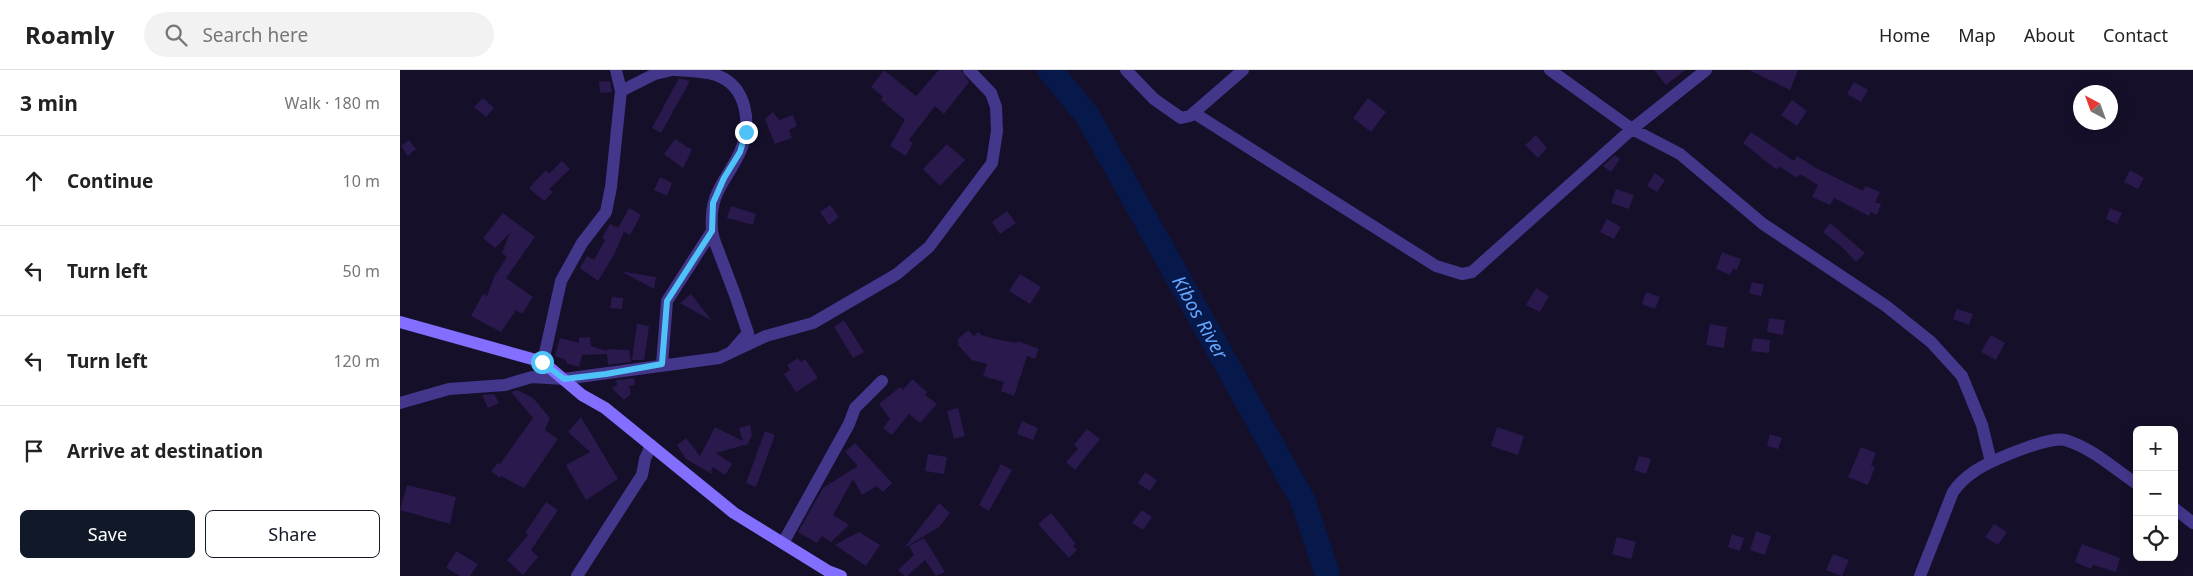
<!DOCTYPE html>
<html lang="en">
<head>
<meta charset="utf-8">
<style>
  body { margin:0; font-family:"Noto Sans",sans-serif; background:#f2f2f2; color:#222 }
  .controls { position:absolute; right:15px; bottom:15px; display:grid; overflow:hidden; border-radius:8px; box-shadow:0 2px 12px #0003 }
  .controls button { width:45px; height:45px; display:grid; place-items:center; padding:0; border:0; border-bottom:1px solid #e0e0e0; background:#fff; color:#222; font:25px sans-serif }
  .compass { position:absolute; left:1673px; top:15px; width:45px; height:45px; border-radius:50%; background:#fff; box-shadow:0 2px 12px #0003; rotate:319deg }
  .stop { position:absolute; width:15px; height:15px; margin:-11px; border:4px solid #4fc3f7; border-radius:50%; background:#fff }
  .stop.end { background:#4fc3f7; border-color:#fff; box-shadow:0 1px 5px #0008 }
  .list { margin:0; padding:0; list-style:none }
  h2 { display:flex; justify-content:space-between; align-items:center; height:65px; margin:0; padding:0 20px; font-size:21px }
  h2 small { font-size:16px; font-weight:400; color:#767676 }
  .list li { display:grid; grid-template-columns:32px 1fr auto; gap:15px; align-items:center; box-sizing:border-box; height:90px; padding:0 20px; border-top:1px solid #e0e0e0 }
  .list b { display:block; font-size:19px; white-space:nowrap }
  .list em { font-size:16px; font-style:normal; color:#767676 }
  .actions { display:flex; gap:10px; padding:15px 20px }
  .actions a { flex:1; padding:11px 0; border:1px solid #111827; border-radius:8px; text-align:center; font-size:18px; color:#111827 }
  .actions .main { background:#111827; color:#fff }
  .icon { flex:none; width:28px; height:28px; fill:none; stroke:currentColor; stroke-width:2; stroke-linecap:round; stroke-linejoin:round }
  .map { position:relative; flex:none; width:1793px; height:506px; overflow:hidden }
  header { display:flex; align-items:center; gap:30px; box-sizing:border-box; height:70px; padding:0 25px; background:#fff; border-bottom:1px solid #e0e0e0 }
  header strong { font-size:24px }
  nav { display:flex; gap:28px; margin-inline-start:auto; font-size:18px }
  .search { width:350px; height:45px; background:#f2f2f2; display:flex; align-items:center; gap:12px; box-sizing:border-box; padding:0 18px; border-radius:28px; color:#767676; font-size:19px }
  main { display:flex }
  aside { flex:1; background:#fff }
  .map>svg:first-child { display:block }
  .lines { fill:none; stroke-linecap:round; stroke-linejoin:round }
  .river { stroke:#07184a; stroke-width:25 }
  .building { fill:#29194c }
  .street { stroke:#43378c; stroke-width:12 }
  .secondary { stroke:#826eff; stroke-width:12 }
  .route { stroke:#4fc3f7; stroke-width:6 }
  .labels { text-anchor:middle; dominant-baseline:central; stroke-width:4; stroke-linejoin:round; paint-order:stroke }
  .water-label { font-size:19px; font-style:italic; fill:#65a7ff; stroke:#160f2a }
</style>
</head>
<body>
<header>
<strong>Roamly</strong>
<div class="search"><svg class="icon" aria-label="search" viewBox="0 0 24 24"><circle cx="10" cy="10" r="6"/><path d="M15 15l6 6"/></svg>Search here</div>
<nav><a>Home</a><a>Map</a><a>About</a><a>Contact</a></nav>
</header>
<main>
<aside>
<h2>3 min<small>Walk · 180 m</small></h2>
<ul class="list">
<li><svg class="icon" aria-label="ahead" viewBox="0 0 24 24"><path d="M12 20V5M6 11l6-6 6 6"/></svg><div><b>Continue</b></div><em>10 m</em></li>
<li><svg class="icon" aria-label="left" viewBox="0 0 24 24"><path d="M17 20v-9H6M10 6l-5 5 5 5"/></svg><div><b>Turn left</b></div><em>50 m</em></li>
<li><svg class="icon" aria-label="left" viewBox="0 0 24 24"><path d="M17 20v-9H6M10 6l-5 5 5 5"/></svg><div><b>Turn left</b></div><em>120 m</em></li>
<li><svg class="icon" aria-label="arrive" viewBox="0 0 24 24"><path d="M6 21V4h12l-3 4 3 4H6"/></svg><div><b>Arrive at destination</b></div></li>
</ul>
<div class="actions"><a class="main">Save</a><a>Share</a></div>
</aside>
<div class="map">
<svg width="1793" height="506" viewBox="0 0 1793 506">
  <rect width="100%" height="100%" fill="#160f2a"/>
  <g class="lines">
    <path class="river" id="s1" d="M 650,0 L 687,45 L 903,431 L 928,506"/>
  </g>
  <path class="building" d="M 484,0 L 516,26 L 539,0 L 561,0 L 569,12 L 544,44 L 535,36 L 509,70 L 513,73 L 506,86 L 490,76 L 505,50 L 481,30 L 483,27 L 471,17 Z
    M 1254,0 L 1285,0 L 1266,15 Z
    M 1349,0 L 1398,0 L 1390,20 Z
    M 279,8 L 290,11 L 261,63 L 252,58 Z
    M 210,11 L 212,22 L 200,23 L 199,12 Z
    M 1454,12 L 1468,20 L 1461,32 L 1447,24 Z
    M 83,28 L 94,38 L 86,47 L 74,37 Z
    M 968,28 L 986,42 L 971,62 L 953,48 Z
    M 1392,30 L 1407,41 L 1397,56 L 1381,45 Z
    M 373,42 L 379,50 L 393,45 L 397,56 L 389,60 L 392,68 L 375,74 L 365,49 Z
    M 1351,62 L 1394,91 L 1397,86 L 1416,98 L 1463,121 L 1465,116 L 1480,122 L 1475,132 L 1481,134 L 1477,145 L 1471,142 L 1469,146 L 1434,128 L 1430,135 L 1412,127 L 1418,115 L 1400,104 L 1397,108 L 1379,96 L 1377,100 L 1343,73 Z
    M 1136,65 L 1147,78 L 1138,88 L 1125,75 Z
    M 275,69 L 292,80 L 283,98 L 264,84 Z
    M 9,70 L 16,79 L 8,86 L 1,76 Z
    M 547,74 L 565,90 L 540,116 L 523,99 Z
    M 1215,85 L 1220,89 L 1211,102 L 1203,96 Z
    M 162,91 L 170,99 L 149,119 L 153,122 L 144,131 L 129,118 L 146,100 L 149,104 Z
    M 1730,100 L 1744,108 L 1738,119 L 1724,112 Z
    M 1255,103 L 1265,110 L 1257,122 L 1247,116 Z
    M 260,107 L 272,113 L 267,126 L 254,120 Z
    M 1216,119 L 1234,125 L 1229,139 L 1211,133 Z
    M 430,135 L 439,147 L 429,155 L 420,142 Z
    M 331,136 L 356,144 L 353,155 L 327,148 Z
    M 229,138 L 241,145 L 230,165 L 224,162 L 214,185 L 198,211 L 180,198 L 187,186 L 194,190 L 205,170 L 202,168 L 210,154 L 218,158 Z
    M 1710,138 L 1722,143 L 1717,154 L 1706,149 Z
    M 607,141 L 616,153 L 600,164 L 592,152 Z
    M 103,143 L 135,167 L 106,208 L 133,227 L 122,244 L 116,240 L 101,262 L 71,246 L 83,224 L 87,226 L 94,207 L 107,187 L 102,183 L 110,163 L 95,178 L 83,168 Z
    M 1207,149 L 1221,157 L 1214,169 L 1200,162 Z
    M 1430,153 L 1465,183 L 1456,192 L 1442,177 L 1423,162 Z
    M 1322,182 L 1341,189 L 1337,200 L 1333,199 L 1330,205 L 1316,199 Z
    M 225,202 L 256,207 L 254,219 L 224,203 Z
    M 620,204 L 641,217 L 630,234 L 609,221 Z
    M 1352,212 L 1364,215 L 1361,226 L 1349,223 Z
    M 1136,218 L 1149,226 L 1140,242 L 1126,235 Z
    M 1246,222 L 1260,227 L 1255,239 L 1242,234 Z
    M 291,224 L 312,251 L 280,233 Z
    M 212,227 L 223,228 L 222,239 L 210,238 Z
    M 1557,239 L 1573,244 L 1569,255 L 1553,249 Z
    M 1369,248 L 1385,250 L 1383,265 L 1367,262 Z
    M 444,250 L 464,282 L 453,288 L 434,257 Z
    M 237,254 L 249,256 L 244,290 L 232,290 Z
    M 1310,254 L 1327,257 L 1324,278 L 1306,275 Z
    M 568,260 L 574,266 L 578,262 L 581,265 L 595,269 L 617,273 L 618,271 L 639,279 L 635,289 L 627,286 L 614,326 L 601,321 L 604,312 L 583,306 L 587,294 L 572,290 L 557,274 L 559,273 L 557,270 Z
    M 1591,265 L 1605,273 L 1596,290 L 1581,282 Z
    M 190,267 L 191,276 L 207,281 L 207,279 L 229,280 L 231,292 L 208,295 L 207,284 L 182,285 L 179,297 L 166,293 L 166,290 L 155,286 L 160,268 L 179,273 L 179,268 Z
    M 1353,268 L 1370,270 L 1369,283 L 1351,281 Z
    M 398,288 L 401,292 L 405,289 L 418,308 L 396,322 L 384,304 L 390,300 L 387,295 Z
    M 234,308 L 235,315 L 229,316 L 231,324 L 224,330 L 212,318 L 217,315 L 216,310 Z
    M 512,309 L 527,322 L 525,325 L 537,334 L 520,353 L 509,344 L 492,365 L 483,358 L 490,349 L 479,334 L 500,317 L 503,320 Z
    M 117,320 L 133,328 L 150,348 L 145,360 L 158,369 L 124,418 L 101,406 L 100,408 L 91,401 L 98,393 L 100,394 L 133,348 L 111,322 Z
    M 94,324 L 99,333 L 88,338 L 82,325 Z
    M 558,338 L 565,366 L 554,369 L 547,341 Z
    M 181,347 L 218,409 L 186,430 L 166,395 L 190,382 L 168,362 Z
    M 622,351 L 638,358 L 633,370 L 617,364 Z
    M 350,355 L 352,365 L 348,374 L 344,376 L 344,375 L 316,383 L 332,394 L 325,405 L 313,397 L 311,401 L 314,405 L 286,389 L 277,375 L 286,368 L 300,386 L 315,357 L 343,371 L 339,358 Z
    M 1097,357 L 1124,366 L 1118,385 L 1091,376 Z
    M 687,359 L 700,369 L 675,400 L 666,392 L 678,379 L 674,375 Z
    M 365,361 L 375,365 L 356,417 L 346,413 Z
    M 1370,364 L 1382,368 L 1378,379 L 1367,376 Z
    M 455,373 L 492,413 L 483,422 L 477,416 L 462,425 L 453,409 L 433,445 L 449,455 L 431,472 L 422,466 L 417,473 L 398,462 L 423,418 L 458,396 L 445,382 Z
    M 1461,377 L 1476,383 L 1471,395 L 1475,397 L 1468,415 L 1448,407 Z
    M 528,384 L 547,387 L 544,404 L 525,401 Z
    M 1239,386 L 1251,389 L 1246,404 L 1234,400 Z
    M 601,394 L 612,400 L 589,441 L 579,435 Z
    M 745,402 L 757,410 L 750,421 L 738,413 Z
    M 7,415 L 56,427 L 50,454 L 0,440 Z
    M 146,432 L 158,440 L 131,480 L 138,487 L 123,505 L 107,490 L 128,465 L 125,463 Z
    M 539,433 L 550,443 L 539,457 L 504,478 Z
    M 742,440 L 752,447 L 743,460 L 732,453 Z
    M 651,443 L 676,474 L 673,476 L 677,480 L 669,488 L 638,454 Z
    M 1594,454 L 1607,462 L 1598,475 L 1585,467 Z
    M 1356,461 L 1371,466 L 1365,485 L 1350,480 Z
    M 459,462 L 480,475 L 466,496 L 435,475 Z
    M 1332,464 L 1344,468 L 1340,481 L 1328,477 Z
    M 1217,467 L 1236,472 L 1231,489 L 1212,484 Z
    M 524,468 L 545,502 L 536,506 L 525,490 L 507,506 L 505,506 L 498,500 L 514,485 L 509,476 Z
    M 1682,474 L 1720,488 L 1716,502 L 1693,495 L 1691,499 L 1675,492 Z
    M 56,481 L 78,494 L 70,506 L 60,506 L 46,498 Z
    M 1433,484 L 1449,490 L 1442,506 L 1426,500 Z"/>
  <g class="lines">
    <path class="street" d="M 275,0 C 288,1 303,1 316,5 C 348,16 352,55 340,82 C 326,112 309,122 312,159 C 312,168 318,179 321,188 C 331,213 340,238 348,263 L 333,280
      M 726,0 L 754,29 L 781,48 L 790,46 L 843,0
      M 1150,0 L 1232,59 L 1280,84 L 1363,154 L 1486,236 L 1531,272 L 1562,306 L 1582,355 L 1591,392
      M 221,21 L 255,4 L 272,0
      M 794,43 L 1036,196 L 1062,204 L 1072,202 L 1232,59 L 1306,0
      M 143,292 L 161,211 L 182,173 L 206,142 L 211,117 L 221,21 L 216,0
      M 262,294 L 267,231 L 312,161
      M 0,333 L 49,319 L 105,315 L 132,307 L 164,309 L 319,288 L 366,266 L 413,253 L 497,204 L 529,177 L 592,93 L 597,61 L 596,37 L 591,23 L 569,0
      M 1774,438 L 1793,453
      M 383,473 L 449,354 L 455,338 L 482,311
      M 177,506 L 242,405 L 245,389 L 251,375
      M 1520,506 L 1553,422 C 1559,413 1566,407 1575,401 C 1590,391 1648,366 1665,370 C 1692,378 1713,398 1737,414"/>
    <path class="secondary" d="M 0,252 L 143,292 L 182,325 L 205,338 L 334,443 L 428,501 L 441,506"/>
  </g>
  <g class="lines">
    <path class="route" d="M 142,292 L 164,309 L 206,304 L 262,294 L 267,231 L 312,161 L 313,133 L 324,108 L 340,82 L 346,62"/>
  </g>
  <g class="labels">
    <g class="water-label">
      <text stroke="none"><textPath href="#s1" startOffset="290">Kibos River</textPath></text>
    </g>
  </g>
</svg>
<div class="controls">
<button>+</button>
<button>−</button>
<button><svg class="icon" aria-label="locate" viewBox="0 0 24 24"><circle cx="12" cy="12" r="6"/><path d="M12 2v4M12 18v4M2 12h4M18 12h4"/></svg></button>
</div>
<svg class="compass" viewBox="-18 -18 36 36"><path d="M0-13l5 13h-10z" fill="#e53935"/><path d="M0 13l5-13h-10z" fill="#767676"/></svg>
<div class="stop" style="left:142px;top:292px"></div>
<div class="stop end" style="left:346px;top:62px"></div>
</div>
</main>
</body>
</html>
